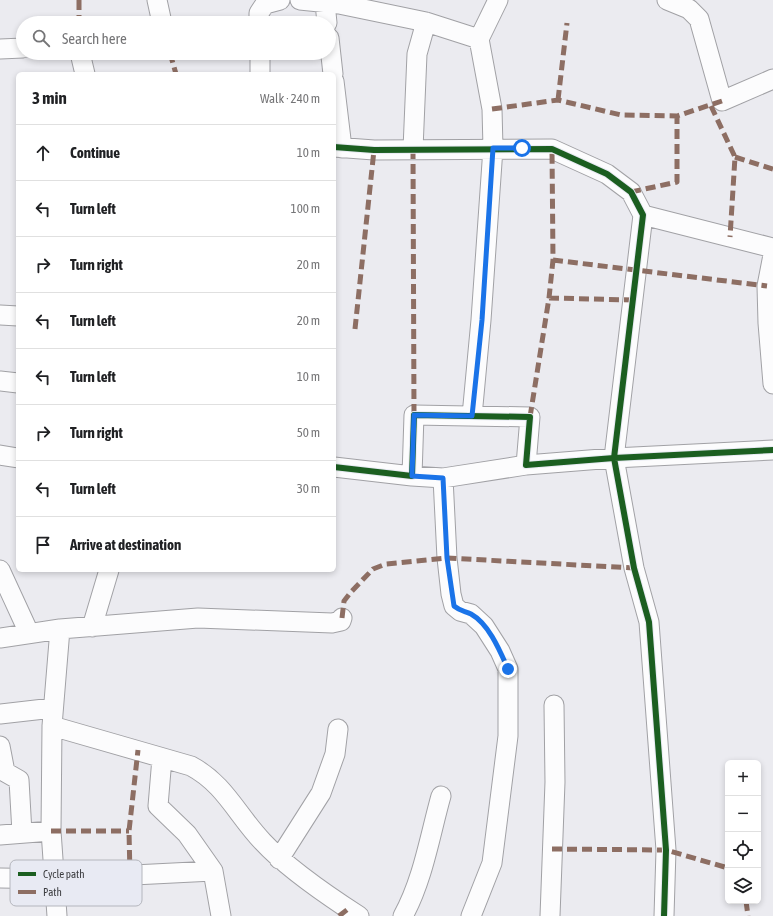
<!DOCTYPE html>
<html lang="en">
<head>
<meta charset="utf-8">
<style>
  body { margin:0; font-family:"Asap Condensed",sans-serif; background:#f2f2f2; color:#202124 }
  .controls { position:absolute; right:12px; bottom:12px; display:grid; overflow:hidden; border-radius:6px; box-shadow:0 2px 6px #0003 }
  .controls button { width:36px; height:36px; display:grid; place-items:center; padding:0; border:0; border-bottom:1px solid #e0e0e0; background:#fff; color:#202124; font:20px sans-serif }
  .stop { position:absolute; width:12px; height:12px; margin:-9px; border:3px solid #1a73e8; border-radius:50%; background:#fff }
  .stop.end { background:#1a73e8; border-color:#fff; box-shadow:0 1px 4px #0008 }
  .list { margin:0; padding:0; list-style:none }
  h2 { display:flex; justify-content:space-between; align-items:center; height:52px; margin:0; padding:0 16px; font-size:17px }
  h2 small { font-size:13px; font-weight:400; color:#757577 }
  .list li { display:grid; grid-template-columns:26px 1fr auto; gap:12px; align-items:center; box-sizing:border-box; height:56px; padding:0 16px; border-top:1px solid #e0e0e0 }
  .list b { display:block; font-size:15px; white-space:nowrap }
  .list em { font-size:13px; font-style:normal; color:#757577 }
  .icon { flex:none; width:22px; height:22px; fill:none; stroke:currentColor; stroke-width:2; stroke-linecap:round; stroke-linejoin:round }
  .map { position:relative; flex:none; width:773px; height:916px; overflow:hidden }
  .search { position:absolute; background:#fff; box-shadow:0 2px 6px #0003; left:16px; top:16px; width:320px; height:44px; display:flex; align-items:center; gap:10px; box-sizing:border-box; padding:0 14px; border-radius:22px; color:#757577; font-size:15px }
  .panel { position:absolute; background:#fff; box-shadow:0 2px 6px #0003; left:16px; top:72px; width:320px; height:500px; border-radius:6px }
  .map>svg:first-child { display:block }
  .lines { fill:none; stroke-linecap:round; stroke-linejoin:round }
  .minor-casing { stroke:#a1a1a5; stroke-width:21 }
  .minor { stroke:#fcfcfd; stroke-width:19 }
  .quiet { stroke:#8d6e63; stroke-width:5; stroke-dasharray:10 5; stroke-linecap:butt }
  .cycleway-casing { stroke:#e8eaf3; stroke-width:8 }
  .cycleway { stroke:#1b5e20; stroke-width:6 }
  .route { stroke:#1a73e8; stroke-width:5 }
  .key { fill:#e8eaf3; stroke:#b4b6bd; stroke-width:1 }
  .key-label { font-size:11px; fill:#3b3c3f }
</style>
</head>
<body>
<div class="map">
<svg width="773" height="916" viewBox="0 0 773 916">
  <rect width="100%" height="100%" fill="#ebebf0"/>
  <g class="lines">
    <defs>
      <path id="minor" d="M 157,0 L 162,23
        M 300,0 L 339,4 L 426,22 L 479,39
        M 667,0 L 689,9 L 699,19 L 722,101 L 773,79
        M 325,3 L 327,23
        M 259,23 L 259,13 L 265,4 L 280,0
        M 329,38 L 333,74
        M 0,49 L 23,48
        M 80,53 L 85,74
        M 260,53 L 260,74
        M 334,81 L 342,148
        M 334,147 L 374,150 L 552,149 L 607,174 L 631,192 L 643,215 L 614,458 L 634,568 L 649,622 L 666,850 L 664,916
        M 413,149 L 417,54 L 426,22
        M 643,215 L 773,248
        M 773,255 L 767,286 L 768,323 L 773,384
        M 0,315 L 18,316
        M 0,381 L 18,383
        M 472,416 L 481,320 L 493,148 L 492,109 L 479,39 L 498,0
        M 0,455 L 18,458
        M 334,467 L 412,476 L 414,415 L 530,417 L 526,465 L 614,458 L 773,450
        M 412,476 L 443,478 L 526,465
        M 443,478 L 447,558 L 451,594 L 454,606 L 460,611 L 471,614 L 484,626 L 500,651 L 508,669 L 508,736 L 492,863 L 471,916
        M 0,570 L 29,633
        M 92,627 L 109,570
        M 0,638 L 60,629 L 198,618 L 332,623 L 341,621 L 342,618
        M 0,714 L 53,708
        M 52,726 L 191,766 C 225,784 237,815 263,842 C 288,869 328,896 359,916
        M 0,746 L 5,772 L 19,780 L 22,833
        M 162,758 L 158,806 L 187,834 L 213,871 L 221,916
        M 0,835 L 51,831
        M 279,859 L 321,793 L 335,754 L 338,729
        M 0,878 L 54,879 L 213,871
        M 57,916 L 51,831 L 52,726 L 60,629
        M 403,916 C 423,880 430,835 441,796
        M 550,916 L 555,782 L 554,705"/>
    </defs>
    <use href="#minor" class="minor-casing"/>
    <use href="#minor" class="minor"/>
    <path class="quiet" d="M 79,0 L 79,23
      M 170,53 L 176,74
      M 558,100 L 567,23
      M 711,106 L 735,157 L 730,237
      M 492,109 L 558,100 L 621,115 L 677,116 L 722,101
      M 413,149 L 414,415
      M 735,157 L 773,169
      M 631,192 L 677,182 L 677,116
      M 553,260 L 767,286
      M 549,298 L 634,300
      M 355,329 L 374,150
      M 530,417 L 549,298 L 553,260 L 552,149
      M 342,618 L 344,601 L 351,592 L 373,569 L 386,564 L 447,558 L 634,568
      M 51,831 L 129,831
      M 552,849 L 666,850 L 728,868
      M 130,875 L 129,831 L 138,750
      M 746,901 L 748,916
      M 339,916 L 348,909"/>
    <defs>
      <path id="cycleway" d="M 334,147 L 374,150 L 552,149 L 607,174 L 631,192 L 643,215 L 614,458 L 634,568 L 649,622 L 666,850 L 664,916
        M 334,467 L 412,476 L 414,415 L 530,417 L 526,465 L 614,458 L 773,450"/>
    </defs>
    <use href="#cycleway" class="cycleway-casing"/>
    <use href="#cycleway" class="cycleway"/>
  </g>
  <g class="lines">
    <path class="route" d="M 508,669 C 500,651 489,624 471,614 C 465,611 460,611 454,606 L 447,558 L 443,478 L 412,476 L 414,415 L 472,416 L 482,320 L 493,148 L 522,148"/>
  </g>
  <rect x="10" y="860" width="132" height="46" rx="6" class="key"/>
  <rect x="18" y="872" width="18" height="4" fill="#1b5e20"/>
  <rect x="18" y="890" width="18" height="4" fill="#8d6e63"/>
  <g class="key-label">
    <text x="43" y="878">Cycle path</text>
    <text x="43" y="896">Path</text>
  </g>
</svg>
<div class="controls">
<button>+</button>
<button>−</button>
<button><svg class="icon" aria-label="locate" viewBox="0 0 24 24"><circle cx="12" cy="12" r="6"/><path d="M12 2v4M12 18v4M2 12h4M18 12h4"/></svg></button>
<button><svg class="icon" aria-label="layers" viewBox="0 0 24 24"><path d="M12 4l9 5-9 5-9-5zM3 14l9 5 9-5"/></svg></button>
</div>
<div class="stop" style="left:522px;top:148px"></div>
<div class="stop end" style="left:508px;top:669px"></div>
<div class="search"><svg class="icon" aria-label="search" viewBox="0 0 24 24"><circle cx="10" cy="10" r="6"/><path d="M15 15l6 6"/></svg>Search here</div>
<section class="panel">
<h2>3 min<small>Walk · 240 m</small></h2>
<ul class="list">
<li><svg class="icon" aria-label="ahead" viewBox="0 0 24 24"><path d="M12 20V5M6 11l6-6 6 6"/></svg><div><b>Continue</b></div><em>10 m</em></li>
<li><svg class="icon" aria-label="left" viewBox="0 0 24 24"><path d="M17 20v-9H6M10 6l-5 5 5 5"/></svg><div><b>Turn left</b></div><em>100 m</em></li>
<li><svg class="icon" aria-label="right" viewBox="0 0 24 24"><path d="M7 20v-9h11M14 6l5 5-5 5"/></svg><div><b>Turn right</b></div><em>20 m</em></li>
<li><svg class="icon" aria-label="left" viewBox="0 0 24 24"><path d="M17 20v-9H6M10 6l-5 5 5 5"/></svg><div><b>Turn left</b></div><em>20 m</em></li>
<li><svg class="icon" aria-label="left" viewBox="0 0 24 24"><path d="M17 20v-9H6M10 6l-5 5 5 5"/></svg><div><b>Turn left</b></div><em>10 m</em></li>
<li><svg class="icon" aria-label="right" viewBox="0 0 24 24"><path d="M7 20v-9h11M14 6l5 5-5 5"/></svg><div><b>Turn right</b></div><em>50 m</em></li>
<li><svg class="icon" aria-label="left" viewBox="0 0 24 24"><path d="M17 20v-9H6M10 6l-5 5 5 5"/></svg><div><b>Turn left</b></div><em>30 m</em></li>
<li><svg class="icon" aria-label="arrive" viewBox="0 0 24 24"><path d="M6 21V4h12l-3 4 3 4H6"/></svg><div><b>Arrive at destination</b></div></li>
</ul>
</section>
</div>
</body>
</html>
